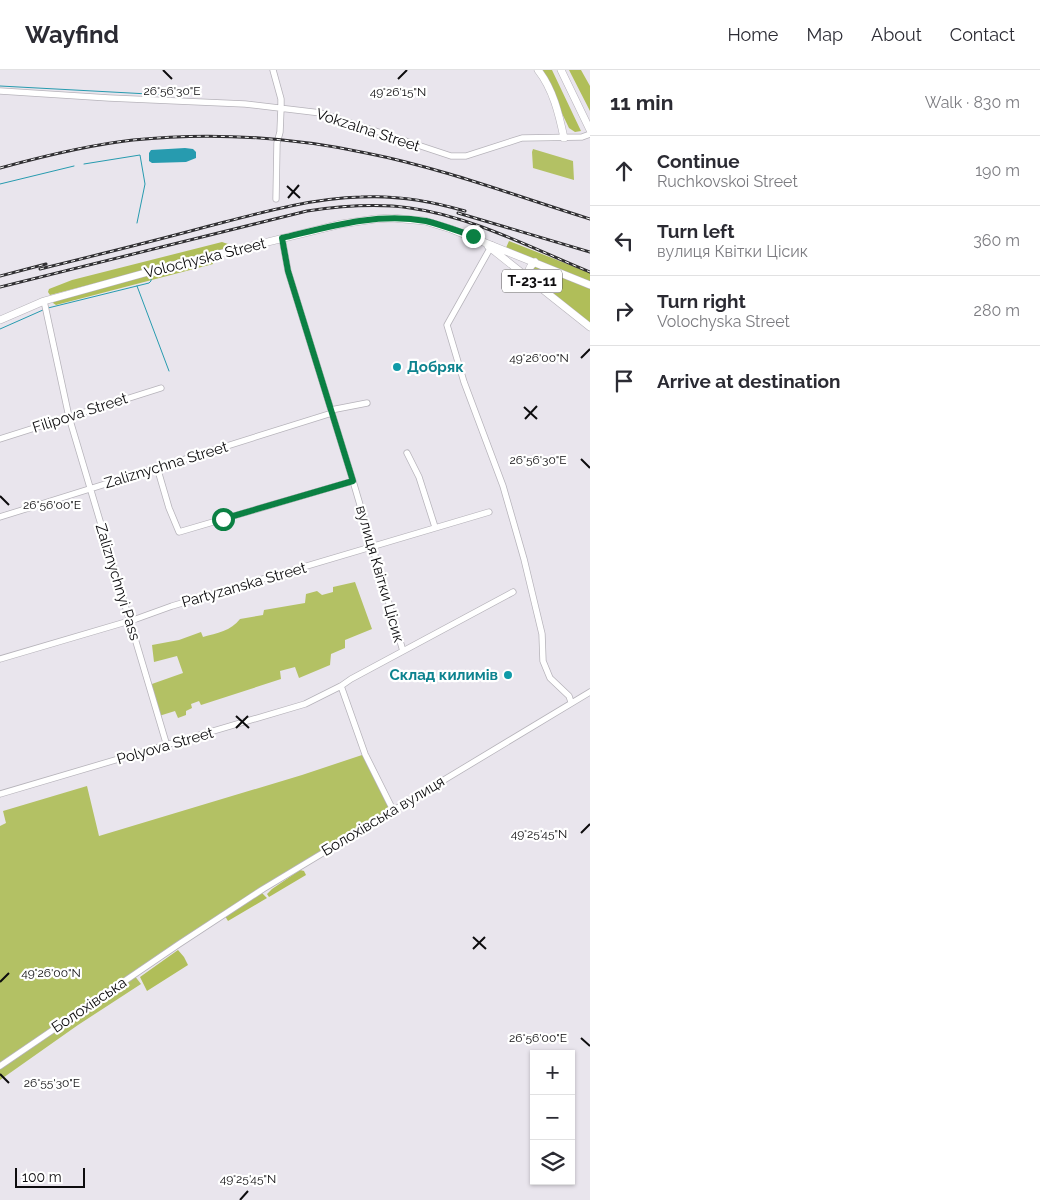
<!DOCTYPE html>
<html lang="en">
<head>
<meta charset="utf-8">
<style>
  body { margin:0; font-family:Raleway,sans-serif; background:#f7f7f7; color:#2b2b33 }
  .controls { position:absolute; right:15px; bottom:15px; display:grid; overflow:hidden; border-radius:0px; box-shadow:0 1px 4px #0004 }
  .controls button { width:45px; height:45px; display:grid; place-items:center; padding:0; border:0; border-bottom:1px solid #e1e1e2; background:#fff; color:#2b2b33; font:25px sans-serif }
  .scale { position:absolute; left:15px; bottom:12px; width:70px; box-sizing:border-box; padding-left:5px; border:2px solid #0d0c0e; border-top:0; font-size:14px; line-height:18px; white-space:nowrap; color:#0d0c0e; -webkit-text-stroke:4px #fff; paint-order:stroke }
  .stop { position:absolute; width:15px; height:15px; margin:-11px; border:4px solid #0b8043; border-radius:50%; background:#fff }
  .stop.end { background:#0b8043; border-color:#fff; box-shadow:0 1px 5px #0008 }
  .list { margin:0; padding:0; list-style:none }
  h2 { display:flex; justify-content:space-between; align-items:center; height:65px; margin:0; padding:0 20px; font-size:21px }
  h2 small { font-size:16px; font-weight:400; color:#7c7c81 }
  .list li { display:grid; grid-template-columns:32px 1fr auto; gap:15px; align-items:center; box-sizing:border-box; height:70px; padding:0 20px; border-top:1px solid #e1e1e2 }
  .list b { display:block; font-size:19px; white-space:nowrap }
  .list p { margin:0; font-size:16px; white-space:nowrap; color:#7c7c81 }
  .list em { font-size:16px; font-style:normal; color:#7c7c81 }
  .icon { flex:none; width:28px; height:28px; fill:none; stroke:currentColor; stroke-width:2; stroke-linecap:round; stroke-linejoin:round }
  .map { position:relative; flex:none; width:590px; height:1130px; overflow:hidden }
  header { display:flex; align-items:center; gap:30px; box-sizing:border-box; height:70px; padding:0 25px; background:#fff; border-bottom:1px solid #e1e1e2 }
  header strong { font-size:24px }
  nav { display:flex; gap:28px; margin-inline-start:auto; font-size:18px }
  main { display:flex }
  aside { flex:1; background:#fff }
  .map>svg:first-child { display:block }
  .green { fill:#b3c164 }
  .forest { fill:#b0be59 }
  .water { fill:#279baf }
  .lines { fill:none; stroke-linecap:round; stroke-linejoin:round }
  .stream { stroke:#279baf; stroke-width:1 }
  .minor-casing { stroke:#b6b3ba; stroke-width:7 }
  .major-casing { stroke:#b6b3ba; stroke-width:8 }
  .minor { stroke:#fff; stroke-width:5.5 }
  .major { stroke:#fff; stroke-width:7 }
  .rail-casing { stroke:#302f32; stroke-width:3 }
  .rail { stroke:#fff; stroke-width:1; stroke-dasharray:4; stroke-linecap:butt }
  .route { stroke:#0b8043; stroke-width:6 }
  .ticks { fill:none; stroke:#0d0c0e; stroke-width:2 }
  .culture-dot { fill:#0f9aa8; stroke:#fff; stroke-width:2 }
  .labels { text-anchor:middle; dominant-baseline:central; stroke-width:4.5; stroke-linejoin:round; paint-order:stroke }
  .shield { fill:#fff; stroke:#565556; stroke-width:1 }
  .shield-label { font-size:14px; font-weight:bold; fill:#0d0c0e }
  .street-label { font-size:15px; fill:#0d0c0e; stroke:#fff }
  .culture-label { font-size:15px; font-weight:bold; fill:#0d838f; stroke:#fff; text-anchor:start }
  .ticks-label { font-size:12px; text-anchor:middle; fill:#0d0c0e; stroke:#fff; stroke-width:4.5; stroke-linejoin:round; paint-order:stroke }
</style>
</head>
<body>
<header>
<strong>Wayfind</strong>
<nav><a>Home</a><a>Map</a><a>About</a><a>Contact</a></nav>
</header>
<main>
<div class="map">
<svg width="590" height="1130" viewBox="0 0 590 1130">
  <rect width="100%" height="100%" fill="#e9e5ed"/>
  <path class="green" d="M 533,79 L 573,91 L 574,110 L 533,98 L 532,82 Z
    M 355,512 L 372,559 L 345,570 L 345,578 L 331,584 L 330,595 L 299,608 L 295,597 L 280,601 L 281,609 L 201,635 L 199,631 L 191,634 L 192,638 L 186,641 L 186,645 L 178,648 L 175,641 L 159,646 L 149,615 L 183,603 L 177,586 L 154,592 L 152,575 L 179,570 L 201,562 L 203,567 C 217,563 231,561 240,549 L 263,545 L 264,540 L 305,533 L 306,524 L 317,521 L 322,525 L 333,522 L 333,517 Z
    M 365,684 L 393,740 L 328,779 L 134,905 L 141,914 L 78,955 L 0,1010 L 0,756 L 6,753 L 3,741 L 87,716 L 99,766 L 302,705 Z"/>
  <path class="forest" d="M 541,0 L 552,0 L 581,61 L 575,62 L 569,58 Z
    M 569,0 L 581,0 L 590,16 L 590,41 Z
    M 509,171 L 590,203 L 590,254 L 537,212 L 531,205 L 535,193 L 505,180 Z
    M 222,172 L 228,174 L 229,177 L 227,179 L 54,224 L 50,225 L 48,222 L 49,219 L 72,210 Z
    M 212,187 L 214,190 L 213,194 L 56,235 L 53,233 L 54,231 Z
    M 300,800 L 304,801 L 306,805 L 269,827 L 267,824 L 272,819 Z
    M 262,823 L 267,828 L 228,851 L 225,846 Z
    M 178,880 L 184,887 L 188,895 L 147,921 L 140,907 Z"/>
  <path class="water" d="M 185,78 L 193,79 L 196,82 L 196,88 L 186,92 L 152,93 L 149,91 L 149,83 L 151,80 Z"/>
  <g class="lines">
    <path class="stream" d="M 0,16 L 167,25
      M 84,94 L 140,85 L 145,114 L 137,153
      M 0,114 L 74,96
      M 137,216 L 169,301
      M 48,238 L 149,213 L 151,211 L 151,206
      M 0,259 L 43,240"/>
    <defs>
      <path id="minor" d="M 273,0 L 281,29 L 281,38 L 280,62 L 277,73 L 276,129
        M 0,21 L 109,28 L 245,34 L 321,43 L 451,86 L 466,86 L 522,68 L 582,67 L 590,64
        M 282,168 L 288,201 L 353,411 L 403,581
        M 492,175 L 447,255 L 464,312 L 503,416 L 524,489 L 542,564 L 543,591 L 550,608 L 569,626 L 571,632
        M 44,231 L 69,347 L 167,676
        M 331,340 L 367,333
        M 0,369 L 161,318
        M 407,383 L 419,407 L 435,457
        M 157,397 L 169,438 L 179,462 L 353,411
        M 0,447 L 332,343
        M 0,589 L 136,549 L 172,536 L 489,442
        M 341,616 L 365,684 L 393,740
        M 0,724 L 305,634 L 341,616 L 351,609 L 513,522
        M 0,996 L 179,874 L 263,819 L 590,622"/>
      <path id="major" d="M 538,0 C 553,19 559,44 564,68
        M 561,0 L 590,60
        M 488,176 L 590,257
        M 529,208 C 528,200 529,197 535,192
        M 0,250 L 44,231 L 170,196 L 341,154 L 375,149 L 392,148 L 425,151 L 451,159 L 590,215"/>
    </defs>
    <use href="#minor" class="minor-casing"/>
    <use href="#major" class="major-casing"/>
    <use href="#minor" class="minor"/>
    <use href="#major" class="major"/>
    <defs>
      <path id="rail" d="M 0,98 C 44,86 88,75 133,70 C 210,62 290,67 366,83 C 442,98 516,126 590,149
        M 458,143 L 590,182
        M 40,199 C 93,186 146,173 198,159 C 249,146 308,128 361,127 C 397,125 431,131 465,141
        M 0,206 L 46,194
        M 0,217 L 307,141 C 341,136 376,133 410,138 C 470,146 534,179 590,202"/>
    </defs>
    <use href="#rail" class="rail-casing"/>
    <use href="#rail" class="rail"/>
  </g>
  <g class="lines">
    <path class="route" d="M 223,449 L 353,411 L 288,201 L 282,168 C 328,157 377,142 426,151 C 442,155 458,161 473,166"/>
  </g>
  <path class="ticks" d="M 163,0 L 172,9M 398,9 L 407,0M 287,116 L 300,128M 288,128 L 299,115M 581,288 L 590,279M 524,337 L 537,349M 525,349 L 537,336M 581,389 L 590,398M 0,426 L 9,435M 236,646 L 249,658M 236,658 L 248,646M 581,763 L 590,754M 473,867 L 486,879M 473,879 L 485,867M 0,912 L 9,903M 581,968 L 590,976M 0,1004 L 9,1013M 240,1130 L 248,1121"/>
  <g class="culture-dot">
    <circle cx="397" cy="297" r="5"/>
    <circle cx="508" cy="605" r="5"/>
  </g>
  <g class="labels">
    <rect class="shield" x="502" y="199.5" width="60" height="23" rx="4"/>
    <g class="shield-label">
      <text x="532" y="211">Т-23-11</text>
    </g>
    <g class="street-label">
      <text transform="translate(368 60) rotate(18)">Vokzalna Street</text>
      <text transform="translate(205 188) rotate(-14)">Volochyska Street</text>
      <text transform="translate(80 343) rotate(-18)">Filipova Street</text>
      <text transform="translate(166 395) rotate(-17)">Zaliznychna Street</text>
      <text transform="translate(380 504) rotate(74)">вулиця Квітки Цісик</text>
      <text transform="translate(118 512) rotate(73)">Zaliznychnyi Pass</text>
      <text transform="translate(244 515) rotate(-16)">Partyzanska Street</text>
      <text transform="translate(165 676) rotate(-16)">Polyova Street</text>
      <text transform="translate(383 746) rotate(-31)">Болохівська вулиця</text>
      <text transform="translate(89 935) rotate(-34)">Болохівська</text>
    </g>
    <g class="culture-label">
      <text x="407" y="297">Добряк</text>
      <text x="498" y="605" text-anchor="end">Склад килимів</text>
    </g>
  </g>
  <g class="ticks-label">
    <text x="172" y="25">26°56'30"E</text>
    <text x="398" y="26">49°26'15"N</text>
    <text x="539" y="292">49°26'00"N</text>
    <text x="538" y="394">26°56'30"E</text>
    <text x="52" y="439">26°56'00"E</text>
    <text x="539" y="768">49°25'45"N</text>
    <text x="51" y="907">49°26'00"N</text>
    <text x="538" y="972">26°56'00"E</text>
    <text x="52" y="1017">26°55'30"E</text>
    <text x="248" y="1113">49°25'45"N</text>
  </g>
</svg>
<div class="controls">
<button>+</button>
<button>−</button>
<button><svg class="icon" aria-label="layers" viewBox="0 0 24 24"><path d="M12 4l9 5-9 5-9-5zM3 14l9 5 9-5"/></svg></button>
</div>
<div class="scale">100 m</div>
<div class="stop" style="left:223px;top:449px"></div>
<div class="stop end" style="left:473px;top:166px"></div>
</div>
<aside>
<h2>11 min<small>Walk · 830 m</small></h2>
<ul class="list">
<li><svg class="icon" aria-label="ahead" viewBox="0 0 24 24"><path d="M12 20V5M6 11l6-6 6 6"/></svg><div><b>Continue</b><p>Ruchkovskoi Street</p></div><em>190 m</em></li>
<li><svg class="icon" aria-label="left" viewBox="0 0 24 24"><path d="M17 20v-9H6M10 6l-5 5 5 5"/></svg><div><b>Turn left</b><p>вулиця Квітки Цісик</p></div><em>360 m</em></li>
<li><svg class="icon" aria-label="right" viewBox="0 0 24 24"><path d="M7 20v-9h11M14 6l5 5-5 5"/></svg><div><b>Turn right</b><p>Volochyska Street</p></div><em>280 m</em></li>
<li><svg class="icon" aria-label="arrive" viewBox="0 0 24 24"><path d="M6 21V4h12l-3 4 3 4H6"/></svg><div><b>Arrive at destination</b></div></li>
</ul>
</aside>
</main>
</body>
</html>
